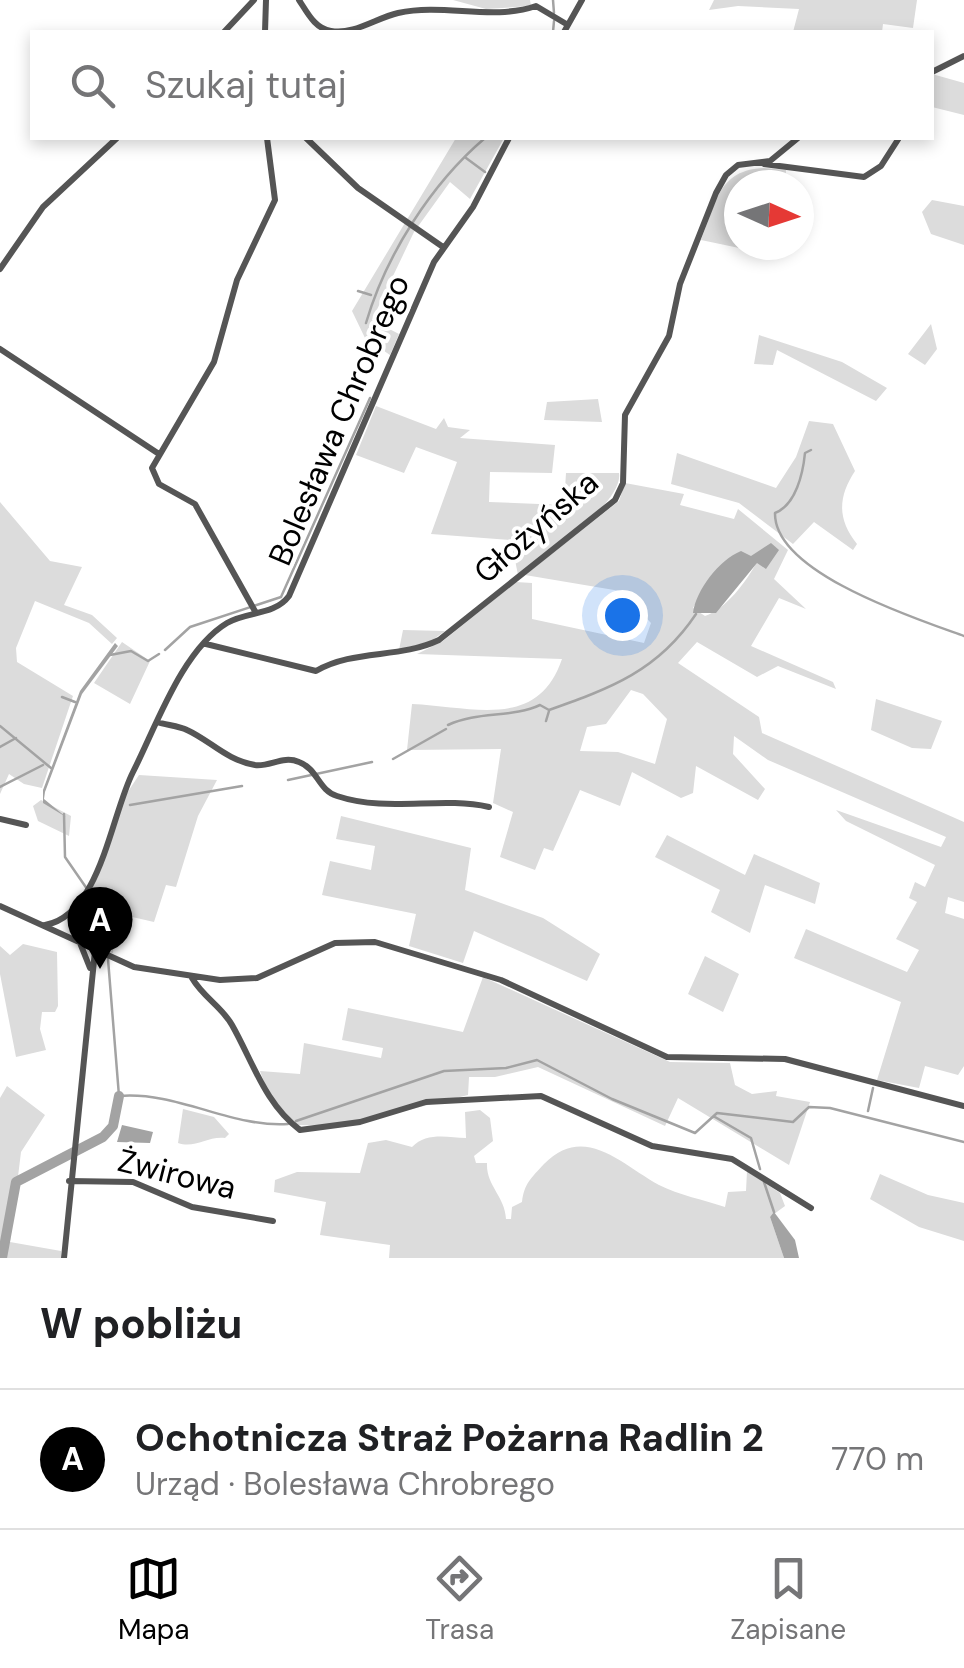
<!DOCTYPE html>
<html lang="pl">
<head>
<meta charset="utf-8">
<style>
  body { margin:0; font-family:"DM Sans",sans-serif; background:#f6f6f6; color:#202124 }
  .compass { position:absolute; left:724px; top:170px; width:90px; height:90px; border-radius:50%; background:#fff; box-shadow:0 5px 15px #0003; rotate:93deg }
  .you { position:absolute; left:622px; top:615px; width:35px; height:35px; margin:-25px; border:8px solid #fff; border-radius:50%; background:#1a73e8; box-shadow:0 0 0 15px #1a73e833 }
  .badge { display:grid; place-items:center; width:65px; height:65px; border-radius:50%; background:#000; color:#fff; font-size:32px; font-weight:700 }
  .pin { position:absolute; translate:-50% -82px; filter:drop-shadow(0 2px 5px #0008) }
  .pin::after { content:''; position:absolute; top:52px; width:35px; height:30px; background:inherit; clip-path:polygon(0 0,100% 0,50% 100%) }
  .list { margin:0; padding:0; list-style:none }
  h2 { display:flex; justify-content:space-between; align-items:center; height:130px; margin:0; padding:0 40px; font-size:42px }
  h2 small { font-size:32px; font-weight:400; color:#757577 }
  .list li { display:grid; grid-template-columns:65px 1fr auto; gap:30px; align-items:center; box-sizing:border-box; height:140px; padding:0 40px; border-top:2px solid #e0e0e0 }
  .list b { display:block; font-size:38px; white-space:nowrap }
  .list p { margin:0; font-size:32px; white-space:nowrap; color:#757577 }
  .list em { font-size:32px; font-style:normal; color:#757577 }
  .icon { flex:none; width:55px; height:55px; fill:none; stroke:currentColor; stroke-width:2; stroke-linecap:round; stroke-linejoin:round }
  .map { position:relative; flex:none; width:964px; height:1258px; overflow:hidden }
  .search { position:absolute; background:#fff; box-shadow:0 5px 15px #0003; left:30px; right:30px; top:30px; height:110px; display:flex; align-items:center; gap:25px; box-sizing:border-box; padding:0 35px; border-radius:0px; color:#757577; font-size:38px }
  .sheet { height:270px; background:#fff }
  nav { display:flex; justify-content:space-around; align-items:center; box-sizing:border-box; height:140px; border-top:2px solid #e0e0e0; background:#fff; font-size:28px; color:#757577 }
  nav a { display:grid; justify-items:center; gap:5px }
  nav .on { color:#000 }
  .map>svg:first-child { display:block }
  .green { fill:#dcdcdc; fill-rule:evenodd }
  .water { fill:#a3a3a3 }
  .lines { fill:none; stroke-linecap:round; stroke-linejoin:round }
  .stream { stroke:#a3a3a3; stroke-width:2.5 }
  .river { stroke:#a3a3a3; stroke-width:10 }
  .minor { stroke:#555; stroke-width:6 }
  .labels { text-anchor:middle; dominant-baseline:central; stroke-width:8; stroke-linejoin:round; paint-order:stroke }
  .street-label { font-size:32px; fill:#000; stroke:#fff }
</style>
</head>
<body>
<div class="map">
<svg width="964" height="1258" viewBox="0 0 964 1258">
  <rect width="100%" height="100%" fill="#fff"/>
  <path class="green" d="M 453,0 L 530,0 L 531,6 L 486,9 Z
    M 714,0 L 917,0 L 913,28 L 883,24 L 882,32 L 793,32 L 799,9 L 738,6 L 709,10 Z
    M 932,74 L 964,83 L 964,115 L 932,107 Z
    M 456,138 L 504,138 L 470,199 L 450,182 L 414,232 L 372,320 L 399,334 L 390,355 L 365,338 L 352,311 Z
    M 764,168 L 786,170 L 785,185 L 739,185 L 739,245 L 765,245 L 763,253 L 701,240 C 717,202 718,170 764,168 Z
    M 932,200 L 964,206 L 964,245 L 931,234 L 922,212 Z
    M 931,324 L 937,349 L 925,365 L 908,354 Z
    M 759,335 L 842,362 L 887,388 L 876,401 L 777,350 L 773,365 L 754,364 Z
    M 598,399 L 602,422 L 544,420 L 547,402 Z
    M 376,406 L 436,429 L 444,418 L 448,427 L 470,430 L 460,438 L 555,445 L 552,473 L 490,472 L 489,502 L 564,505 L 566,473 L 619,473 C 624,504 542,556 518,575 L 511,540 L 431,534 L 457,462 L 416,447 L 404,473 L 356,455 Z
    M 809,421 L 833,424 L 855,471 C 838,497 837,519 857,544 L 853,550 L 814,522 L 793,544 L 739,503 L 671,484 L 677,453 L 776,488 L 796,457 Z
    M 625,483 L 684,494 L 680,505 L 734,519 L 738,509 L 788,550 L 774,579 L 806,609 L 779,598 L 751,646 L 833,682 L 836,689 L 778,666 L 757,677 L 697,642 L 678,663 L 759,717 L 762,733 L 964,822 L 964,902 L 948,897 L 945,913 L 964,919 L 964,1066 L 958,1075 L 925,1066 L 919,1088 L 877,1080 L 901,1002 L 794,958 L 806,929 L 907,972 L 919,950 L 896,939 L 917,902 L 909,898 L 915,882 L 925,887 L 935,865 L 846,821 L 836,810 L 941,847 L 946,837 L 768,760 L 734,736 L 733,754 L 765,789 L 758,800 L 696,766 L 693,793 L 681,798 L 632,772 L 620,806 L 580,790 L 553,851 L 544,848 L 535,870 L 500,857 L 513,812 L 493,803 L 501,749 L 407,750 L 412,704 C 474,707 538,730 562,659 L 417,654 L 443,641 L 516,582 L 532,583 L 532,619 L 644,643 L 651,623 L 634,605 L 636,597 L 632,593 L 525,575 L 619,501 ZM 751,556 L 757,562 C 746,582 726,609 705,616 L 693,608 L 711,576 ZM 631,690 L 643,694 L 667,719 L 655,764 L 618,752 L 580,751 L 587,727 L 606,724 Z
    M 0,502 L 50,561 L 82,567 L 64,605 L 92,615 L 117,638 L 112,644 L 89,623 L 35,601 L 16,648 L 17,662 L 73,696 L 42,788 L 24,784 L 9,774 L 0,794 Z
    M 403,630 L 445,631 L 431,641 L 399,650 Z
    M 122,642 L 150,661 L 130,704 L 94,683 Z
    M 876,699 L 942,721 L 931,749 L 912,748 L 871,730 Z
    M 139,775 L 217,780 L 198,816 L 176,887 L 166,885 L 154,922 L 115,913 L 113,953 L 104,951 L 104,933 L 86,898 L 125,796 Z
    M 41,800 L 71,816 L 69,836 L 38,821 L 33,806 Z
    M 341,816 L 471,848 L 465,890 L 543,918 L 600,954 L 587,981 L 474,931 L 463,963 L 409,946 L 416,914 L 322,895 L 330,861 L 371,870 L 375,846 L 336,839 Z
    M 667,835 L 745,875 L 754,854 L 820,883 L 815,904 L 765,885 L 750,933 L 711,912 L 720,890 L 655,857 Z
    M 23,944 L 57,952 L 58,1006 L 55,1012 L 42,1012 L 40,1029 L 46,1050 L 16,1057 L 0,974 L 0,946 L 10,955 Z
    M 705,956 L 739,974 L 723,1012 L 688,994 Z
    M 483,977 L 670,1062 L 730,1063 L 735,1085 L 752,1094 L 777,1091 L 776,1096 L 810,1102 L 789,1165 L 678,1098 L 665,1126 L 538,1067 L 495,1077 L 469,1077 L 468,1095 L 344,1126 L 296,1125 L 268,1092 L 260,1071 L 300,1074 L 304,1043 L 381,1058 L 383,1048 L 342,1040 L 348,1008 L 463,1032 Z
    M 7,1086 L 45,1115 L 21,1152 L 10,1242 L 61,1251 L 61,1258 L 0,1258 L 0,1098 Z
    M 183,1109 L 214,1117 L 229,1134 L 225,1138 C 207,1136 195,1149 178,1143 Z
    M 480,1110 L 490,1118 L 493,1141 L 474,1156 L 476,1163 L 487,1163 C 486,1186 505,1196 506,1219 L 511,1219 L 512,1207 L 522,1202 C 524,1184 531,1178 544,1164 C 584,1123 621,1164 659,1185 C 679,1195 704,1200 725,1207 L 728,1192 L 746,1191 L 747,1171 L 780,1193 L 785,1206 L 770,1217 L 784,1258 L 389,1258 L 390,1245 L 320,1235 L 326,1202 L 274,1192 L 275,1180 L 297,1172 L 360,1173 L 368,1143 L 386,1140 L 412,1147 C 426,1132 447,1137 466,1138 L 465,1112 Z
    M 880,1174 L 928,1195 L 964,1203 L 964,1241 L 919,1227 L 870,1199 Z"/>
  <path class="water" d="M 771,543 L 779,550 L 766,569 L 757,563 L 716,613 L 693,613 C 696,590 719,560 741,551 L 751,556 Z
    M 115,643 L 118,646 L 82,694 L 45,792 L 44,799 L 66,817 L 43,803 L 43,790 L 80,691 Z
    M 122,1125 L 153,1132 L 150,1143 L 117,1142 Z
    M 774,1212 L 795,1240 L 799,1258 L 784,1258 L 770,1217 Z"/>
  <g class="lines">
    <path class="stream" d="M 553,0 L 554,13
      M 553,32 L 554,21
      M 466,158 L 485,172
      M 358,291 L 371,295
      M 366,323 C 386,255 431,184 485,138
      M 811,450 L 805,453 C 803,473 796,505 775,513 C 774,573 917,619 964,636
      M 165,650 L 190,627 L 281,597 L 370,398
      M 110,655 L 131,651 L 148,661 L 159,654
      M 62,697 L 75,702
      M 546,721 L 549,711
      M 448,725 C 477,711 513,718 540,705 L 549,710 C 611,688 658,671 696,614
      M 0,726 L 51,768
      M 0,747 L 16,738
      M 393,759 L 446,729
      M 288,780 L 372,762
      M 0,787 L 43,765
      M 130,805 L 242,786
      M 64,814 L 65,857 L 94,899 L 106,934 L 119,1096 C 177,1091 232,1128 288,1124
      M 868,1111 L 873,1088
      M 715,1117 L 751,1138 L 760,1169
      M 296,1121 L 444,1071 L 506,1068 L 537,1060 L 612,1099 L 695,1133 L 717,1113 L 793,1122 L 809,1107 L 830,1108 L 964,1142
      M 764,1182 L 774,1212"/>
    <path class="river" d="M 2,1258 L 16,1182 L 103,1137 L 113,1126 L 119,1096"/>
    <path class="minor" d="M 299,0 C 307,12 315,29 331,31 C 354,35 376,18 398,13 C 444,3 492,21 536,6 L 568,25
      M 224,32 L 254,0
      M 265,32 L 266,0
      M 564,32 L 582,0
      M 932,72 L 964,56
      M 306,138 L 358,188 L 443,247
      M 764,164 L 864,177 L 881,166 L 899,138
      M 0,269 L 43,207 L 117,138
      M 0,349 L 159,454
      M 256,613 L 195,504 L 159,484 L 152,468 L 214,362 L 237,280 L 275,200 L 267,138
      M 206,644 L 316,671 C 354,649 399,659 439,640 L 615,500 L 623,483 L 625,415 L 669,336 L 680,284 L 716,193 L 726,175 L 738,165 L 770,161 L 798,138
      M 157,722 C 166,725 179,726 187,730 C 211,741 226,760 255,765 C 270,767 283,755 299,762 C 318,769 318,790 337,796 C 388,813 439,796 489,807
      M 0,819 L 26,825
      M 0,906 L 134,967 L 220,980 L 257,978 L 335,943 L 375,942 L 501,980 L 667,1057 L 785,1059 L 964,1106
      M 79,907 L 75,927 L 87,944
      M 45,925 C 100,916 111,815 133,772 C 156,727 182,650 227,623 C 247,611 274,616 289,596 L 434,262 L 473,207 L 509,138
      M 80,943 L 90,968
      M 192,978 C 203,997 222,1007 232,1025 C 253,1062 265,1104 300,1130 L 360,1122 L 426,1102 L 541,1096 L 652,1146 L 732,1159 L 811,1208
      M 69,1181 L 133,1182 L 192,1207 L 273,1221
      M 64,1258 L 95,951"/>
  </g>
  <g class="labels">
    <g class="street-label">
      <text transform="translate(339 420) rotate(-67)">Bolesława Chrobrego</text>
      <text transform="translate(536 527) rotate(-41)">Głożyńska</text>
      <text transform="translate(177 1174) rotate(14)">Żwirowa</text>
    </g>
  </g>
</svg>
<svg class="compass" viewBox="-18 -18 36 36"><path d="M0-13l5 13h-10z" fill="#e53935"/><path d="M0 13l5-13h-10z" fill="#757577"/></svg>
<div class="you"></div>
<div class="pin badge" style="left:100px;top:969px">A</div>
<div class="search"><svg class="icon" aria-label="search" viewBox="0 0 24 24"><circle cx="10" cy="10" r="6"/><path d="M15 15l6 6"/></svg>Szukaj tutaj</div>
</div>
<section class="sheet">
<h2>W pobliżu<small></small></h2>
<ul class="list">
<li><span class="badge">A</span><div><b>Ochotnicza Straż Pożarna Radlin 2</b><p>Urząd · Bolesława Chrobrego</p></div><em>770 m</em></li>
</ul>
</section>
<nav>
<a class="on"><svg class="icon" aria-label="map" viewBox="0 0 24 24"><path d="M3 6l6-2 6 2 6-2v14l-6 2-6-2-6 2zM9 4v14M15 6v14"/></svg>Mapa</a>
<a><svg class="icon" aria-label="directions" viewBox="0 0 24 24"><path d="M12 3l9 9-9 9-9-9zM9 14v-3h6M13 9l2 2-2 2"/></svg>Trasa</a>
<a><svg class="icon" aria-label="saved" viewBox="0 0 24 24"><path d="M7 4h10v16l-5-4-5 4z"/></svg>Zapisane</a>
</nav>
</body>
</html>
